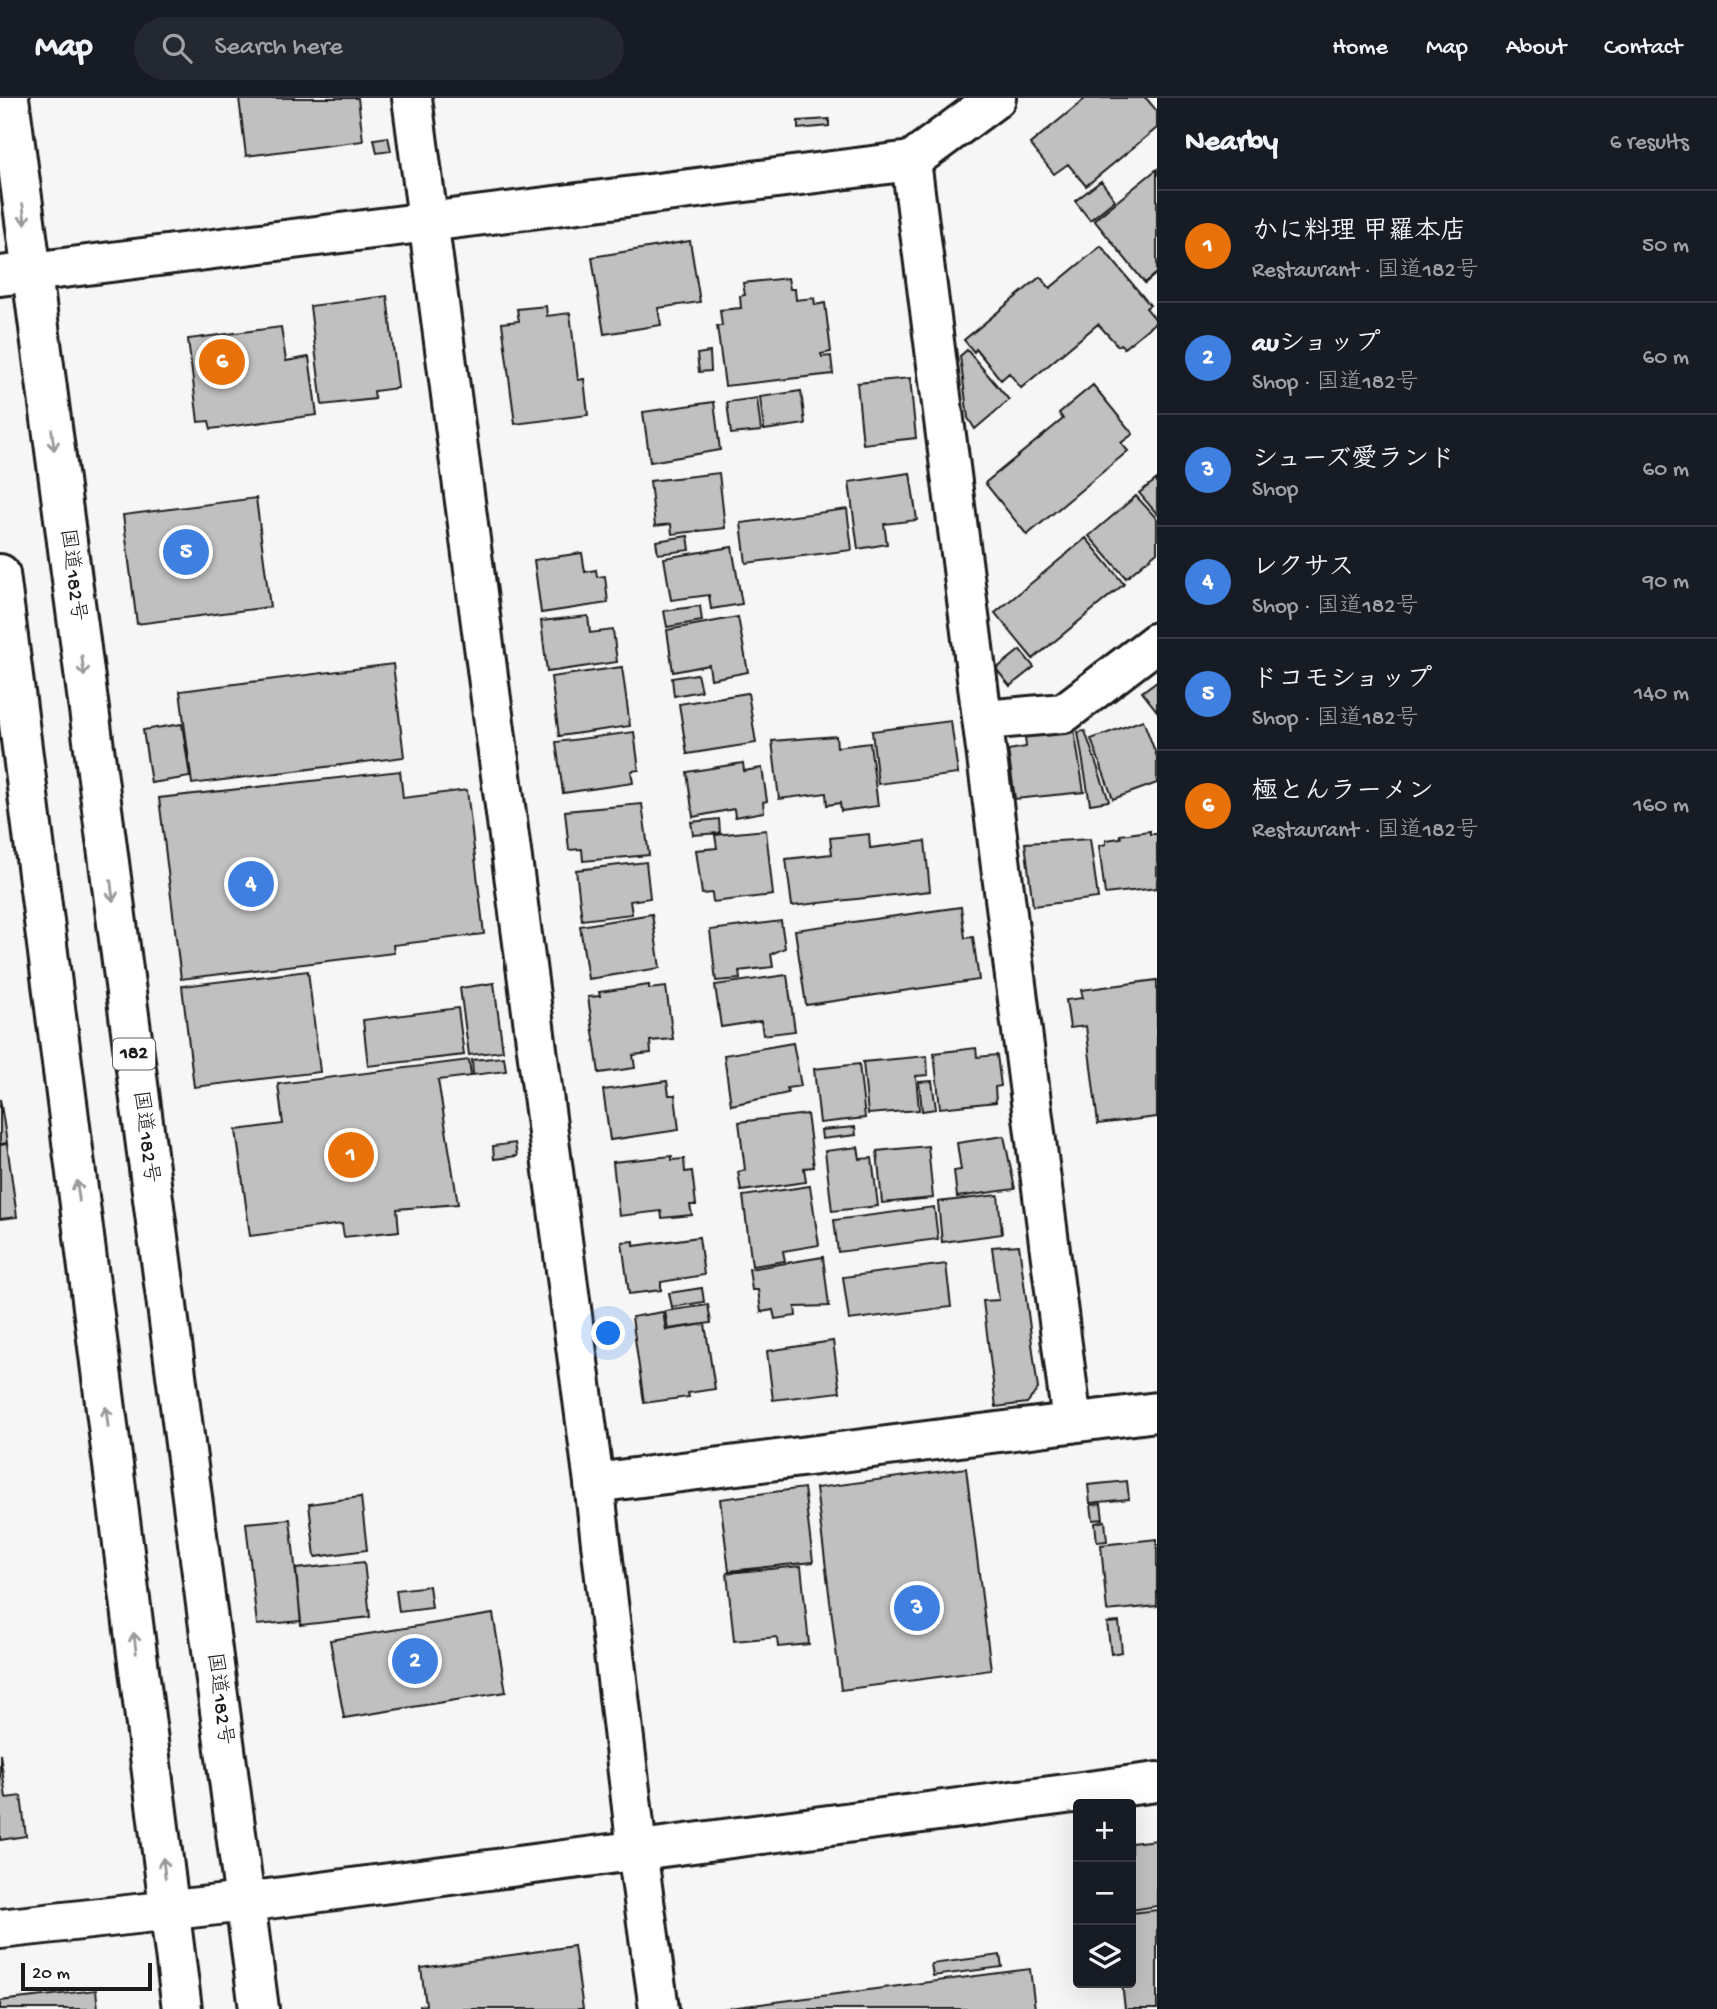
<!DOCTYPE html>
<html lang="en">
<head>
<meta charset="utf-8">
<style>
  body { margin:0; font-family:"Gochi Hand","Klee One",sans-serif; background:#242831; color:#f1f3f6 }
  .controls { position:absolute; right:21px; bottom:21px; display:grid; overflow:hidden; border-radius:7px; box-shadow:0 7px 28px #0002 }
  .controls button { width:63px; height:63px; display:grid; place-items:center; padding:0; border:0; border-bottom:2px solid #363941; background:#171b24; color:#f1f3f6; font:35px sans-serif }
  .scale { position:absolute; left:21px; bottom:18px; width:131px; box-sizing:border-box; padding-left:7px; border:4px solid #1c1c1c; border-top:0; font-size:19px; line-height:24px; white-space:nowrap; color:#1c1c1c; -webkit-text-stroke:5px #fff; paint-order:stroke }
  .you { position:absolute; left:609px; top:1236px; width:24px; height:24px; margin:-18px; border:5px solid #fff; border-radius:50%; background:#1a73e8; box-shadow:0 0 0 10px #1a73e833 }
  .badge { display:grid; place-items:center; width:46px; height:46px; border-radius:50%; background:#2563eb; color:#fff; font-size:23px; font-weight:700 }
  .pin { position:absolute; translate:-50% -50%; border:4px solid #fff; box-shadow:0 2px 7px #0006 }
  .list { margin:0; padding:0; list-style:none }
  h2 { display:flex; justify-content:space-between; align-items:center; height:91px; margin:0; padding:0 28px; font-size:30px }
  h2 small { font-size:23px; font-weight:400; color:#9ea1a6 }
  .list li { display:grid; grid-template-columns:46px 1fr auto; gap:21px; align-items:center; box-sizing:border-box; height:112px; padding:0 28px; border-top:2px solid #363941 }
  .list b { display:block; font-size:26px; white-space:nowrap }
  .list p { margin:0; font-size:23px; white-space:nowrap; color:#9ea1a6 }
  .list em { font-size:23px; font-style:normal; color:#9ea1a6 }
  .icon { flex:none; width:38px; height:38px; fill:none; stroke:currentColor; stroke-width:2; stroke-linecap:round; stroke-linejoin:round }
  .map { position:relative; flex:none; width:1157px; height:1911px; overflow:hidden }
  header { display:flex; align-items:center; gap:42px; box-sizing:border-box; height:98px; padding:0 35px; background:#171b24; border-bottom:2px solid #363941 }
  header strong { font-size:33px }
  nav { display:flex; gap:38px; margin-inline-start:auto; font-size:24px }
  .search { width:490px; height:63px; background:#242831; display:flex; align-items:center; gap:18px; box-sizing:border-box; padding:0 24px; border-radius:38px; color:#9ea1a6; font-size:26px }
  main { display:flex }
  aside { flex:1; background:#171b24 }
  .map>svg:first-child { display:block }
  .building { fill:#c0c0c0; stroke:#1c1c1c; stroke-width:2 }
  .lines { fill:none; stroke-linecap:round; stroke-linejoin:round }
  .street-casing { stroke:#1c1c1c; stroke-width:44 }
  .secondary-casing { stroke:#1c1c1c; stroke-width:44 }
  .highway-casing { stroke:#1c1c1c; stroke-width:44 }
  .street { stroke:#fff; stroke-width:38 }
  .secondary { stroke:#fff; stroke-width:38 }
  .highway { stroke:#fff; stroke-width:38 }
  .oneway { stroke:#999 }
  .labels { text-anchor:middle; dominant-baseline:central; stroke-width:5; stroke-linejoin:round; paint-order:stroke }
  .shield { fill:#fff; stroke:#606060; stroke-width:2 }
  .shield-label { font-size:19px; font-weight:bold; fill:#1c1c1c }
  .street-label { font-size:21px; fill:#1c1c1c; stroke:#fff }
</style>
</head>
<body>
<header>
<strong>Map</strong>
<div class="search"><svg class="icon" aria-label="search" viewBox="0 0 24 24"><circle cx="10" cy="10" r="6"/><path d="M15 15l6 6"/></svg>Search here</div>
<nav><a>Home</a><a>Map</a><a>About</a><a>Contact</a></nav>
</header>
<main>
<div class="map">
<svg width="1157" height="1911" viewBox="0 0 1157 1911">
  <rect width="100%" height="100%" fill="#f6f6f6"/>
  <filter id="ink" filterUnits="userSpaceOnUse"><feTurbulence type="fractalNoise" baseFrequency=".0143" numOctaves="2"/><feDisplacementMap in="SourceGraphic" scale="14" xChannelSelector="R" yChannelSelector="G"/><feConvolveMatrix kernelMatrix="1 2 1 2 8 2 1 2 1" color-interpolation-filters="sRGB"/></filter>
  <g filter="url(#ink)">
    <path class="building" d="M 239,0 L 358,0 L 363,43 L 246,58 Z
      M 1086,0 L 1146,0 L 1157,13 L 1157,30 L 1086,88 L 1068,66 L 1054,76 L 1030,46 Z
      M 829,21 L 829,28 L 798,31 L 798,23 Z
      M 388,39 L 391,53 L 377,55 L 374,41 Z
      M 1157,71 L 1157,175 L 1145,185 L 1094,122 Z
      M 1101,83 L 1115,102 L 1090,122 L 1075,103 Z
      M 690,143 L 700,204 L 658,210 L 661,227 L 604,236 L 592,159 Z
      M 1101,148 L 1150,207 L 1146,210 L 1157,223 L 1124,250 L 1121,246 L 1118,248 L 1098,226 L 1021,290 L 1009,275 L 1001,282 L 976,251 L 974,254 L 964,242 L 1040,179 L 1050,190 Z
      M 788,180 L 790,191 L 795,191 L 796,202 L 814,200 L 815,207 L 825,205 L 831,254 L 821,256 L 822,259 L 831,258 L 833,276 L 725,288 L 717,228 L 722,228 L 720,212 L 741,210 L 740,198 L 745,197 L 743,185 Z
      M 387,198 L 398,290 L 374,293 L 375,301 L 322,307 L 310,208 Z
      M 546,208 L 547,218 L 570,215 L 578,282 L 584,281 L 588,317 L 515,326 L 502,225 L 519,223 L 517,211 Z
      M 281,229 L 286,263 L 309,259 L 317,317 L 211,331 L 209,323 L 198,324 L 188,241 Z
      M 967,252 L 1009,302 L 975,331 L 968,320 L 960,258 Z
      M 710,254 L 711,273 L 699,274 L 697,256 Z
      M 910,280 L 916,340 L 863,346 L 857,285 Z
      M 1093,287 L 1133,336 L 1121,345 L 1128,353 L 1027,437 L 985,385 L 1063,321 L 1059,315 Z
      M 801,293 L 805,326 L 764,332 L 760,299 Z
      M 757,300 L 761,333 L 731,336 L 727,304 Z
      M 714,304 L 720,352 L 650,364 L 643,314 Z
      M 719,375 L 725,430 L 672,436 L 671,426 L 655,428 L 650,383 Z
      M 910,375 L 917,422 L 884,426 L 887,446 L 858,451 L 849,384 Z
      M 1157,381 L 1157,416 L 1139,395 Z
      M 1136,398 L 1157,421 L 1157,454 L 1126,480 L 1089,438 Z
      M 256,400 L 270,509 L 137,526 L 123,417 Z
      M 847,411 L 852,452 L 746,465 L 741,425 Z
      M 688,438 L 690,452 L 658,456 L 656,443 Z
      M 1086,440 L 1124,486 L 1033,561 L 995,515 Z
      M 732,449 L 742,506 L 711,511 L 709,497 L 671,502 L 664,460 Z
      M 582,455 L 585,474 L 596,472 L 597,479 L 605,478 L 608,505 L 541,515 L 534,462 Z
      M 700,508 L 702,523 L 667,529 L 664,513 Z
      M 588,518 L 590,535 L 613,532 L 617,564 L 547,574 L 541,523 Z
      M 738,519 L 748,574 L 711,581 L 709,567 L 673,574 L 667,532 Z
      M 1020,552 L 1034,569 L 1010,588 L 996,571 Z
      M 393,566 L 404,659 L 192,686 L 180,593 Z
      M 622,569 L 630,628 L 559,638 L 551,579 Z
      M 697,576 L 701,593 L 674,598 L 672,580 Z
      M 1157,583 L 1157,613 L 1142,594 Z
      M 748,595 L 756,645 L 687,656 L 679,606 Z
      M 1143,622 L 1157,659 L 1157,685 L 1113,701 L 1091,641 Z
      M 951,623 L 958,676 L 878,686 L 872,633 Z
      M 182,626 L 190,679 L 151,685 L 143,632 Z
      M 1074,631 L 1084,694 L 1015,701 L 1008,652 L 1026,649 L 1025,638 Z
      M 1085,633 L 1109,703 L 1090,706 L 1078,634 Z
      M 634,634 L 639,672 L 631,673 L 633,685 L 563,695 L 556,644 Z
      M 836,638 L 837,649 L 870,645 L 878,708 L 841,713 L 840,705 L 827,707 L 826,695 L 779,701 L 772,643 Z
      M 743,665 L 744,673 L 762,670 L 767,703 L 763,704 L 764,714 L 735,719 L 734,711 L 693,719 L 687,674 Z
      M 400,673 L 403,700 L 467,692 L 484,836 L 393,847 L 394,855 L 181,881 L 159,700 Z
      M 642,706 L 649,757 L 583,763 L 582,751 L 569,752 L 565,713 Z
      M 719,721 L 720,735 L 693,737 L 691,724 Z
      M 766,732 L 773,797 L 713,804 L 712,795 L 702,796 L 696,752 L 717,750 L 715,737 Z
      M 1150,733 L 1150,736 L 1157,736 L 1157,790 L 1105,796 L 1099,748 L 1106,746 L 1106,742 L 1121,740 L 1120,737 Z
      M 869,736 L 870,750 L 925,743 L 930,793 L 792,808 L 786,761 L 832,756 L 830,740 Z
      M 1090,741 L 1098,800 L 1033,808 L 1025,745 Z
      M 646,764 L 650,800 L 630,803 L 632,816 L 582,822 L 576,772 Z
      M 961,809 L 965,840 L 973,839 L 979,882 L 806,907 L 795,832 Z
      M 652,816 L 660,870 L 588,881 L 580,828 Z
      M 781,823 L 785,850 L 771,856 L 773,869 L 739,873 L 740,881 L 716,883 L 710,832 Z
      M 308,873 L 320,974 L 194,989 L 182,888 Z
      M 787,877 L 795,933 L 763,937 L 761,923 L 721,929 L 715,887 Z
      M 1157,882 L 1157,1019 L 1098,1026 L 1086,928 L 1070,930 L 1066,902 L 1083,900 L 1081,892 Z
      M 494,885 L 503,953 L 469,957 L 460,890 Z
      M 649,887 L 649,891 L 666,889 L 673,941 L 650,943 L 651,955 L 633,957 L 635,970 L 599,975 L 588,899 L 600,898 L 599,894 Z
      M 458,910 L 464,957 L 368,968 L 363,922 Z
      M 793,945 L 801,988 L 787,990 L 788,995 L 731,1007 L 724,957 Z
      M 976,950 L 977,959 L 997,957 L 1001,988 L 995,989 L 996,1004 L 940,1010 L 934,955 Z
      M 927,958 L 928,977 L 916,978 L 919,1012 L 868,1016 L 863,964 Z
      M 504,959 L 506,973 L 473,977 L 472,962 Z
      M 469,962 L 471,978 L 438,982 L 458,1106 L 397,1111 L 399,1133 L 344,1139 L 342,1126 L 250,1138 L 236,1032 L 283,1026 L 278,986 Z
      M 859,966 L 865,1020 L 820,1025 L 814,971 Z
      M 667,983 L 669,997 L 675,997 L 679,1032 L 610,1042 L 603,992 Z
      M 932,983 L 936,1011 L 922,1013 L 919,984 Z
      M 0,1001 L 7,1045 L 0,1046 Z
      M 807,1016 L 814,1069 L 804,1070 L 806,1084 L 741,1093 L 738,1074 L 745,1072 L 739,1024 Z
      M 855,1029 L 856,1037 L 822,1041 L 821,1032 Z
      M 1004,1038 L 1015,1091 L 957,1099 L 954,1073 L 961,1072 L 957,1045 Z
      M 515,1045 L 517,1058 L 494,1061 L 493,1048 Z
      M 7,1046 L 17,1119 L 0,1121 L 0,1047 Z
      M 928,1048 L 933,1100 L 882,1105 L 877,1053 Z
      M 858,1049 L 860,1061 L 872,1060 L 878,1108 L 832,1113 L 825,1053 Z
      M 672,1058 L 672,1062 L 684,1061 L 685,1074 L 692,1073 L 696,1107 L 690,1107 L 692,1117 L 662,1120 L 661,1113 L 619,1118 L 613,1064 Z
      M 810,1088 L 819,1147 L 783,1153 L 785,1163 L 752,1168 L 743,1098 Z
      M 998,1097 L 1002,1136 L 942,1144 L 938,1104 Z
      M 934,1109 L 938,1141 L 838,1154 L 834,1122 Z
      M 699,1139 L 704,1177 L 661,1184 L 661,1192 L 629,1196 L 622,1144 L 634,1143 L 634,1148 Z
      M 1019,1147 L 1038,1291 L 1027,1305 L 996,1309 L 983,1203 L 999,1202 L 992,1149 Z
      M 823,1159 L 829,1208 L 795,1209 L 796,1218 L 775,1221 L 773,1212 L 761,1214 L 758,1192 L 752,1192 L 749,1171 Z
      M 946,1166 L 951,1209 L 849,1222 L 843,1179 Z
      M 702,1190 L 704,1204 L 672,1209 L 669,1195 Z
      M 708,1207 L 711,1225 L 668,1231 L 665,1213 Z
      M 663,1214 L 666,1232 L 705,1226 L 715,1291 L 688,1295 L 689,1299 L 644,1305 L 632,1219 Z
      M 833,1243 L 840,1294 L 773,1302 L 767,1253 Z
      M 966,1370 L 991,1572 L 841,1592 L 816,1390 Z
      M 1127,1383 L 1129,1401 L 1090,1405 L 1088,1387 Z
      M 804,1390 L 813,1464 L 729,1473 L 720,1401 Z
      M 361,1399 L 367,1452 L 315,1459 L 309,1406 Z
      M 1101,1406 L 1103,1421 L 1093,1422 L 1091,1407 Z
      M 290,1421 L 301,1523 L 257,1527 L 246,1425 Z
      M 1105,1423 L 1107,1443 L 1097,1444 L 1095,1425 Z
      M 1157,1441 L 1157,1508 L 1107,1513 L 1101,1447 Z
      M 364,1464 L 370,1519 L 301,1527 L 296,1471 Z
      M 801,1468 L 809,1546 L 778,1549 L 777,1539 L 734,1543 L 727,1475 Z
      M 429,1488 L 432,1510 L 399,1514 L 396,1492 Z
      M 493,1516 L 506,1594 L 344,1620 L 330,1542 Z
      M 1119,1524 L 1122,1554 L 1111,1556 L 1107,1525 Z
      M 0,1656 L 6,1700 L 21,1698 L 26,1738 L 0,1742 Z
      M 1157,1742 L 1157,1808 L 1131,1812 L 1131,1745 Z
      M 1157,1812 L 1157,1911 L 1125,1911 L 1122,1885 L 1131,1885 L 1131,1815 Z
      M 574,1848 L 583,1911 L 420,1911 L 420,1908 L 426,1907 L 421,1870 Z
      M 1000,1857 L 1002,1869 L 933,1878 L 931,1866 Z
      M 1030,1871 L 1035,1911 L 722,1911 Z
      M 96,1892 L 98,1911 L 0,1911 L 0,1903 Z"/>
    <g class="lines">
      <defs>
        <path id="street" d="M 911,63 L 1072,1325
          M 984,622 L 1064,615 L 1157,544
          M 594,1385 L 1157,1314"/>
        <path id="secondary" d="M 412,0 L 594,1385 L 637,1752 L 659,1911
          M 0,178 L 911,63 L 996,0
          M 0,1831 L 245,1804 L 1157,1684"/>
        <path id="highway" d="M 9,0 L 259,1911
          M 0,476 L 182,1911"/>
      </defs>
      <use href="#street" class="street-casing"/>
      <use href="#secondary" class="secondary-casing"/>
      <use href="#highway" class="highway-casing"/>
      <use href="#street" class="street"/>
      <use href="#secondary" class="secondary"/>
      <use href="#highway" class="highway"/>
    </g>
    <defs><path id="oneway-shaft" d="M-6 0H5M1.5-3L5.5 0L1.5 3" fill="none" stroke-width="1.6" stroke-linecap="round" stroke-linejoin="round" transform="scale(1.75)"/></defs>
    <g class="oneway">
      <use href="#oneway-shaft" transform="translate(24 116) rotate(83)"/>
      <use href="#oneway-shaft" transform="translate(53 342) rotate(83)"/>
      <use href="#oneway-shaft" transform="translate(83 568) rotate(83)"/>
      <use href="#oneway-shaft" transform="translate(112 793) rotate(83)"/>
      <use href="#oneway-shaft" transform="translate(78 1093) rotate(-97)"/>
      <use href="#oneway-shaft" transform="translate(107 1319) rotate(-97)"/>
      <use href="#oneway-shaft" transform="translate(135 1545) rotate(-97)"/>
      <use href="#oneway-shaft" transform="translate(164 1770) rotate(-97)"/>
    </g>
  </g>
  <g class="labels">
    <rect class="shield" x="113" y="940.5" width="42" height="31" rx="5"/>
    <g class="shield-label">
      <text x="134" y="956">182</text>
    </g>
    <g class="street-label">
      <text transform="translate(71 477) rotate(83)">国道182号</text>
      <text transform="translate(144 1039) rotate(83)">国道182号</text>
      <text transform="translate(218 1601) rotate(83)">国道182号</text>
    </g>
  </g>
</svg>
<div class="controls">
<button>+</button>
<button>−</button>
<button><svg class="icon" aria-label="layers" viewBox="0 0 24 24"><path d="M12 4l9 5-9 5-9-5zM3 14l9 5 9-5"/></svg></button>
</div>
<div class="scale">20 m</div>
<div class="you"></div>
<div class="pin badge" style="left:351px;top:1057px;background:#e8710a">1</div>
<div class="pin badge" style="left:415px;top:1563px;background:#3f7fe0">2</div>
<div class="pin badge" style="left:917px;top:1510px;background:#3f7fe0">3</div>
<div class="pin badge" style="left:251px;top:786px;background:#3f7fe0">4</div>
<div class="pin badge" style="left:186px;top:454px;background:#3f7fe0">5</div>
<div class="pin badge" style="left:222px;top:264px;background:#e8710a">6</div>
</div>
<aside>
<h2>Nearby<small>6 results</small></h2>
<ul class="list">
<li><span class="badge" style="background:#e8710a">1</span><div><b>かに料理 甲羅本店</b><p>Restaurant · 国道182号</p></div><em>50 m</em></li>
<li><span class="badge" style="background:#3f7fe0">2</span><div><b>auショップ</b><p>Shop · 国道182号</p></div><em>60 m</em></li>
<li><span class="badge" style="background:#3f7fe0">3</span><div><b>シューズ愛ランド</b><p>Shop</p></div><em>60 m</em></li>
<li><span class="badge" style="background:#3f7fe0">4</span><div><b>レクサス</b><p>Shop · 国道182号</p></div><em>90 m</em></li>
<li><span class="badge" style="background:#3f7fe0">5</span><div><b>ドコモショップ</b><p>Shop · 国道182号</p></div><em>140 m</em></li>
<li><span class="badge" style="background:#e8710a">6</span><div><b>極とんラーメン</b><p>Restaurant · 国道182号</p></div><em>160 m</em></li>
</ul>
</aside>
</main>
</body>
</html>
